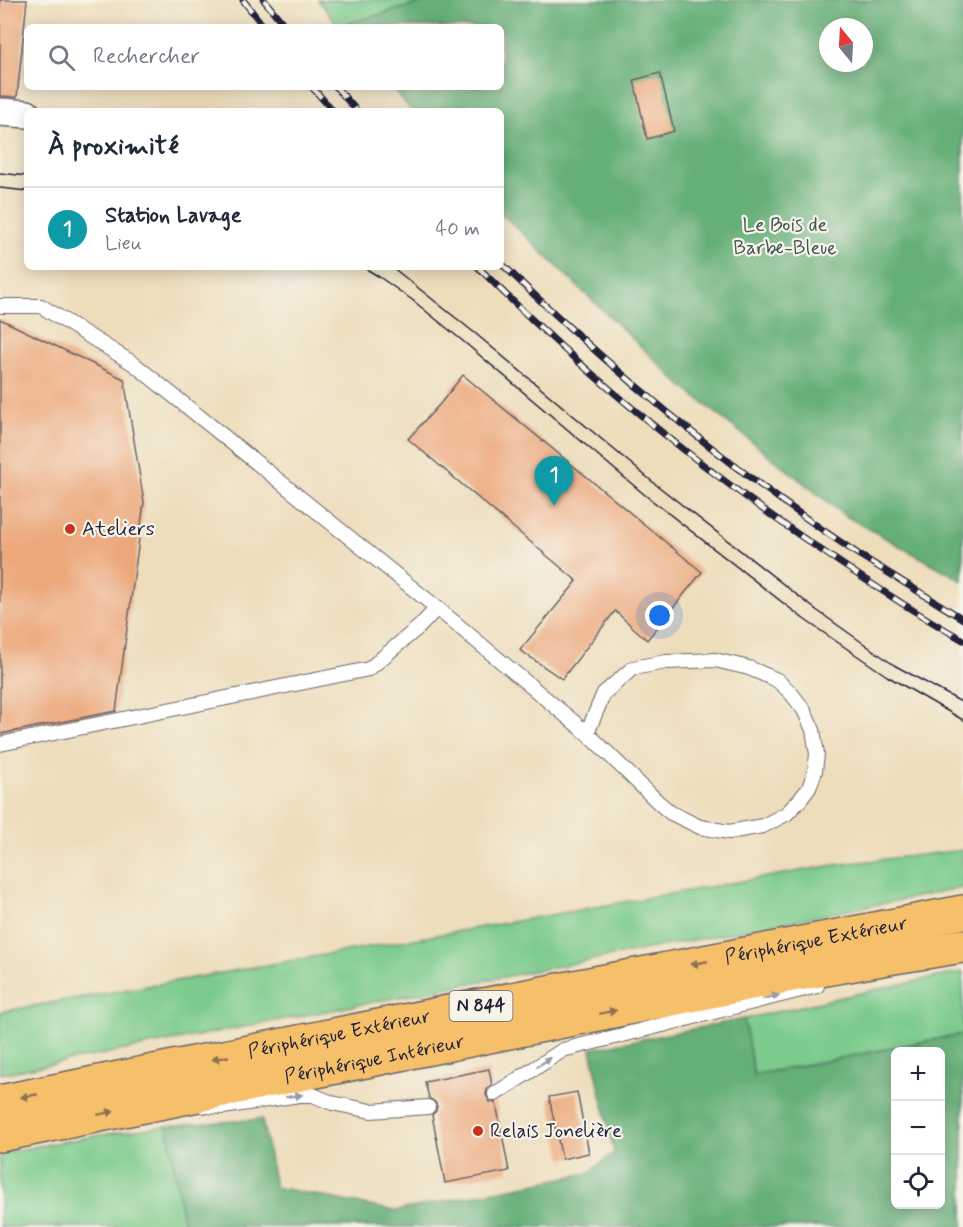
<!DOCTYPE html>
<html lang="fr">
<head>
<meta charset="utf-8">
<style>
  body { margin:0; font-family:Mynerve,sans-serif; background:#f2f2f3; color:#1f2937 }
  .controls { position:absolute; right:18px; bottom:18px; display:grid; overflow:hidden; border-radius:9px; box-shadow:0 3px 15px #0003 }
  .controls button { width:54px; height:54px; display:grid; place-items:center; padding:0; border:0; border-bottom:2px solid #e0e1e3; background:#fff; color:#1f2937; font:30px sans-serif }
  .compass { position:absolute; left:819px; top:18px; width:54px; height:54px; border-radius:50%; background:#fff; box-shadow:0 3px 15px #0003; rotate:342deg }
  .you { position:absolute; left:660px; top:616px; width:21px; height:21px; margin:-15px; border:4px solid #fff; border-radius:50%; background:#1a73e8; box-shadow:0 0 0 9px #1a73e833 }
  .badge { display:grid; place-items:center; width:39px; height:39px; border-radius:50%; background:#c8321e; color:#fff; font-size:20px; font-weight:700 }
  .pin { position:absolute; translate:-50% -50px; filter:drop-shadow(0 2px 3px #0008) }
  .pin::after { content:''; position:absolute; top:32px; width:21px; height:18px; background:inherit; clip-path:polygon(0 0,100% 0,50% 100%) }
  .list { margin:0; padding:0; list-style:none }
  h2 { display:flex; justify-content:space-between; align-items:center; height:78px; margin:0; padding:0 24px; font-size:26px }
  h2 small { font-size:20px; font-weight:400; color:#747a83 }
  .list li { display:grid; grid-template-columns:39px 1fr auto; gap:18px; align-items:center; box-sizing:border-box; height:84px; padding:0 24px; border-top:2px solid #e0e1e3 }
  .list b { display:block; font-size:22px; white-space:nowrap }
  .list p { margin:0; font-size:20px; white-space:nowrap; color:#747a83 }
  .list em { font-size:20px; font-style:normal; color:#747a83 }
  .icon { flex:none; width:33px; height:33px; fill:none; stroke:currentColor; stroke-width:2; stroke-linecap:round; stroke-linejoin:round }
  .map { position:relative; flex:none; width:963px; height:1227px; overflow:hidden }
  .search { position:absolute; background:#fff; box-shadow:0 3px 15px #0003; left:24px; top:24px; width:480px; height:66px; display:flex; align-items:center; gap:15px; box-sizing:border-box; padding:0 21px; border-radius:9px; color:#747a83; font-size:22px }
  .panel { position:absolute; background:#fff; box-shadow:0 3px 15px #0003; left:24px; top:108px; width:480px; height:162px; border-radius:9px }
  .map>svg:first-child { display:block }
  .green { fill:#7ccb8c; stroke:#4f7664; stroke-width:1.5 }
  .forest { fill:#65af78; stroke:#44685a; stroke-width:1.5; fill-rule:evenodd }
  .building { fill:#eca77a }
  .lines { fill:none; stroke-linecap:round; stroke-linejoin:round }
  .service-casing { stroke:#696368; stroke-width:16 }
  .minor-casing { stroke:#696368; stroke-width:30 }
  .trunk-casing { stroke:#696368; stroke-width:36 }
  .service { stroke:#fff; stroke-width:14 }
  .minor { stroke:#fff; stroke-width:27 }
  .trunk { stroke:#f6c06b; stroke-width:33 }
  .tram { stroke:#22223b; stroke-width:1.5 }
  .rail-casing { stroke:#22223b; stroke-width:7 }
  .rail { stroke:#f7f3e8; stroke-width:4.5; stroke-dasharray:14; stroke-linecap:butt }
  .oneway { fill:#8c7153 }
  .oneway2 { fill:#9c9ca7 }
  .poi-dot { fill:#c8321e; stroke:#f7f3e8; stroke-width:2 }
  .labels { text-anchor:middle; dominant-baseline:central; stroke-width:4.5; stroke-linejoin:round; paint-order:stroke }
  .shield { fill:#f7f3e8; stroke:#62616f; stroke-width:1.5 }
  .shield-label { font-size:18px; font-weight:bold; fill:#22223b }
  .park-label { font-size:20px; fill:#3d5553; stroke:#f7f3e8 }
  .poi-label { font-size:20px; fill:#22223b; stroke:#f7f3e8; text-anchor:start }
  .street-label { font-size:20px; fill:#22223b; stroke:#f7f3e8 }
</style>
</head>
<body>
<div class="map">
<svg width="963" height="1227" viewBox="0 0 963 1227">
  <rect width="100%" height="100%" fill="#f7f3e8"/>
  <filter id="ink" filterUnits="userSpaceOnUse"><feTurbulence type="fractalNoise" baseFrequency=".0167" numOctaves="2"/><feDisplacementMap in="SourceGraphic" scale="12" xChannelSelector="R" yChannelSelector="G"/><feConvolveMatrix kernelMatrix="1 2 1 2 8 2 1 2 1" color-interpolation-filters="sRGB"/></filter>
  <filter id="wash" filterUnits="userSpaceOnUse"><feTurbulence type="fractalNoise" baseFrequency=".008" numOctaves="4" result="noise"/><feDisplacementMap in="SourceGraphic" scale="24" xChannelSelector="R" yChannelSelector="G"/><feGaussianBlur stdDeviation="1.35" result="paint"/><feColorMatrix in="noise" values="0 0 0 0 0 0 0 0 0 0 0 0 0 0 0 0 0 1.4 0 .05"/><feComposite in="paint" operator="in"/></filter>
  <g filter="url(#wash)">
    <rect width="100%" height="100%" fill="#edddbb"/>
    <path class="green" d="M 318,0 L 431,0 L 339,26 Z
      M 963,850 L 963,888 L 0,1074 L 0,1012 L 834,865 Z
      M 963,972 L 963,1034 L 753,1075 L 744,1019 L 878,989 Z
      M 167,1126 L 184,1227 L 0,1227 L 0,1153 L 101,1135 Z"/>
    <path class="forest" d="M 431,0 L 963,0 L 963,581 L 844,515 L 682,386 L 501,213 L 501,111 L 412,111 L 391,87 L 501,87 L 501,27 L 339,26 ZM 828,27 L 864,27 L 864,63 L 828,63 Z
      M 744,1019 L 754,1075 L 963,1034 L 963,1227 L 184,1227 L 167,1126 L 262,1119 L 275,1187 L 395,1211 L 588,1173 L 614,1153 L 591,1049 ZM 896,1052 L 940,1052 L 940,1204 L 896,1204 Z"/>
    <g id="blocks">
      <path class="building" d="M 0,0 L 27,0 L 17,97 L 0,96 Z
        M 660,73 L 674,131 L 647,139 L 634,80 Z
        M 0,319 L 124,379 L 144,502 L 116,711 L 0,734 Z
        M 463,375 L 702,572 L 647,640 L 615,611 L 562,679 L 520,650 L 577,581 L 408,439 L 440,404 Z
        M 489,1069 L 492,1085 L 487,1089 L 486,1095 L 490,1102 L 496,1103 L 509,1171 L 445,1183 L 432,1115 L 436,1111 L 437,1106 L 435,1102 L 429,1098 L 425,1082 Z
        M 577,1092 L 589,1153 L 562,1159 L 549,1097 Z"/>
    </g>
  </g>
  <g filter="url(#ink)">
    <use href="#blocks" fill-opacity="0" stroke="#696368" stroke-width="1.5"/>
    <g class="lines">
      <defs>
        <path id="service" d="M 0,306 L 41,306 L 134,364 L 437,608 L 420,626 L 369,669 L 0,744
          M 437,608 L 587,733 L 659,803 L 671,813 L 700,827 L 729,832 L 763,826 L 786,814 L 799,801 L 809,788 L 815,771 L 817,754 L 813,730 L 804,710 L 791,693 L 777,680 L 749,668 L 715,660 L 666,662 L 633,668 L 604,693 L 587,733
          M 495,1094 L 563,1050 L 817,986
          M 205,1106 L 223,1107 L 299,1095 L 313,1095 L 332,1103 L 371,1111 L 428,1107"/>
        <path id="minor" d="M 0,112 L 27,114"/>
        <g id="trunk">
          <path id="s1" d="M 0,1102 L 528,996 L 963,912"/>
          <path id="s2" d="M 0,1135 L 781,977 L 888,958 L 963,946"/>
        </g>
      </defs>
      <use href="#service" class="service-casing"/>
      <use href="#minor" class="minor-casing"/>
      <use href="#trunk" class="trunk-casing"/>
      <use href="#service" class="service"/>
      <use href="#minor" class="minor"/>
      <use href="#trunk" class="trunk"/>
      <path class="tram" d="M 0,173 L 27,176
        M 0,188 L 27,191
        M 363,267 L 378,276 L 411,299 L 464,342 L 645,495 L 805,620 L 887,676 L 963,720
        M 392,267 L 476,334 L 654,483 L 815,609 L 894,665 L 963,703"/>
      <defs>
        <path id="rail" d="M 243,0 L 264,27
          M 264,0 L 286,27
          M 312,87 L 333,111
          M 336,87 L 357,111
          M 501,263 C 611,370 731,469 858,554 C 893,576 928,597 963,619
          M 478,267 C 577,367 687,457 802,537 C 855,573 908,609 963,640"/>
      </defs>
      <use href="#rail" class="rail-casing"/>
      <use href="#rail" class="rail"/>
    </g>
    <defs><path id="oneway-solid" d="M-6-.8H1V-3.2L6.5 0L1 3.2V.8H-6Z" transform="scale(1.5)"/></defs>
    <g class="oneway">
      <use href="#oneway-solid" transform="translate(699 963) rotate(169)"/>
      <use href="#oneway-solid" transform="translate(608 1012) rotate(-12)"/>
      <use href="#oneway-solid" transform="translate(220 1058) rotate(169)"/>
      <use href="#oneway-solid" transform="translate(29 1096) rotate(169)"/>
      <use href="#oneway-solid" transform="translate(106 1113) rotate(-12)"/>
    </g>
    <g class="oneway2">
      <use href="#oneway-solid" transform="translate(771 997) rotate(-14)"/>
      <use href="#oneway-solid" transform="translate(544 1062) rotate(-33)"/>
      <use href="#oneway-solid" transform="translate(294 1096) rotate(-7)"/>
    </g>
  </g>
  <g class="poi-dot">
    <circle cx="70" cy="529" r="6"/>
    <circle cx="478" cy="1131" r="6"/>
  </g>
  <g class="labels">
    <rect class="shield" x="449.5" y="991" width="63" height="30" rx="4.5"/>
    <g class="shield-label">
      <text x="481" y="1006">N 844</text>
    </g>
    <g class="park-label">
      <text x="785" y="225">Le Bois de<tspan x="785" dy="23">Barbe-Bleue</tspan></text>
    </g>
    <g class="poi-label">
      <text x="82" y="529">Ateliers</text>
      <text x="490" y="1131">Relais Jonelière</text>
    </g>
    <g class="street-label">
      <text stroke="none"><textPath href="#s1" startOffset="832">Périphérique Extérieur</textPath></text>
      <text stroke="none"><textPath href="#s1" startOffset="346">Périphérique Extérieur</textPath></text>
      <text stroke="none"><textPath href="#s2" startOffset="382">Périphérique Intérieur</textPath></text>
    </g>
  </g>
</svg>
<div class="controls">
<button>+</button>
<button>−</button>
<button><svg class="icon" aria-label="locate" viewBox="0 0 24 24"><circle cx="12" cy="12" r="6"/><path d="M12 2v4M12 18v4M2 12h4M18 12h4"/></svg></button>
</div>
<svg class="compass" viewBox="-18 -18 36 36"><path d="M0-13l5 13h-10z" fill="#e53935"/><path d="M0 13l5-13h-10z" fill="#747a83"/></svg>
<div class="you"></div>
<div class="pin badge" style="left:554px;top:506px;background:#0f9aa8">1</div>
<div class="search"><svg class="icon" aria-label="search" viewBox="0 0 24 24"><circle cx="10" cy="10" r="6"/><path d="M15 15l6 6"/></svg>Rechercher</div>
<section class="panel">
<h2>À proximité<small></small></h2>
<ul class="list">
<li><span class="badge" style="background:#0f9aa8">1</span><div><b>Station Lavage</b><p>Lieu</p></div><em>40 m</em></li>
</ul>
</section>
</div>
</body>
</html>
